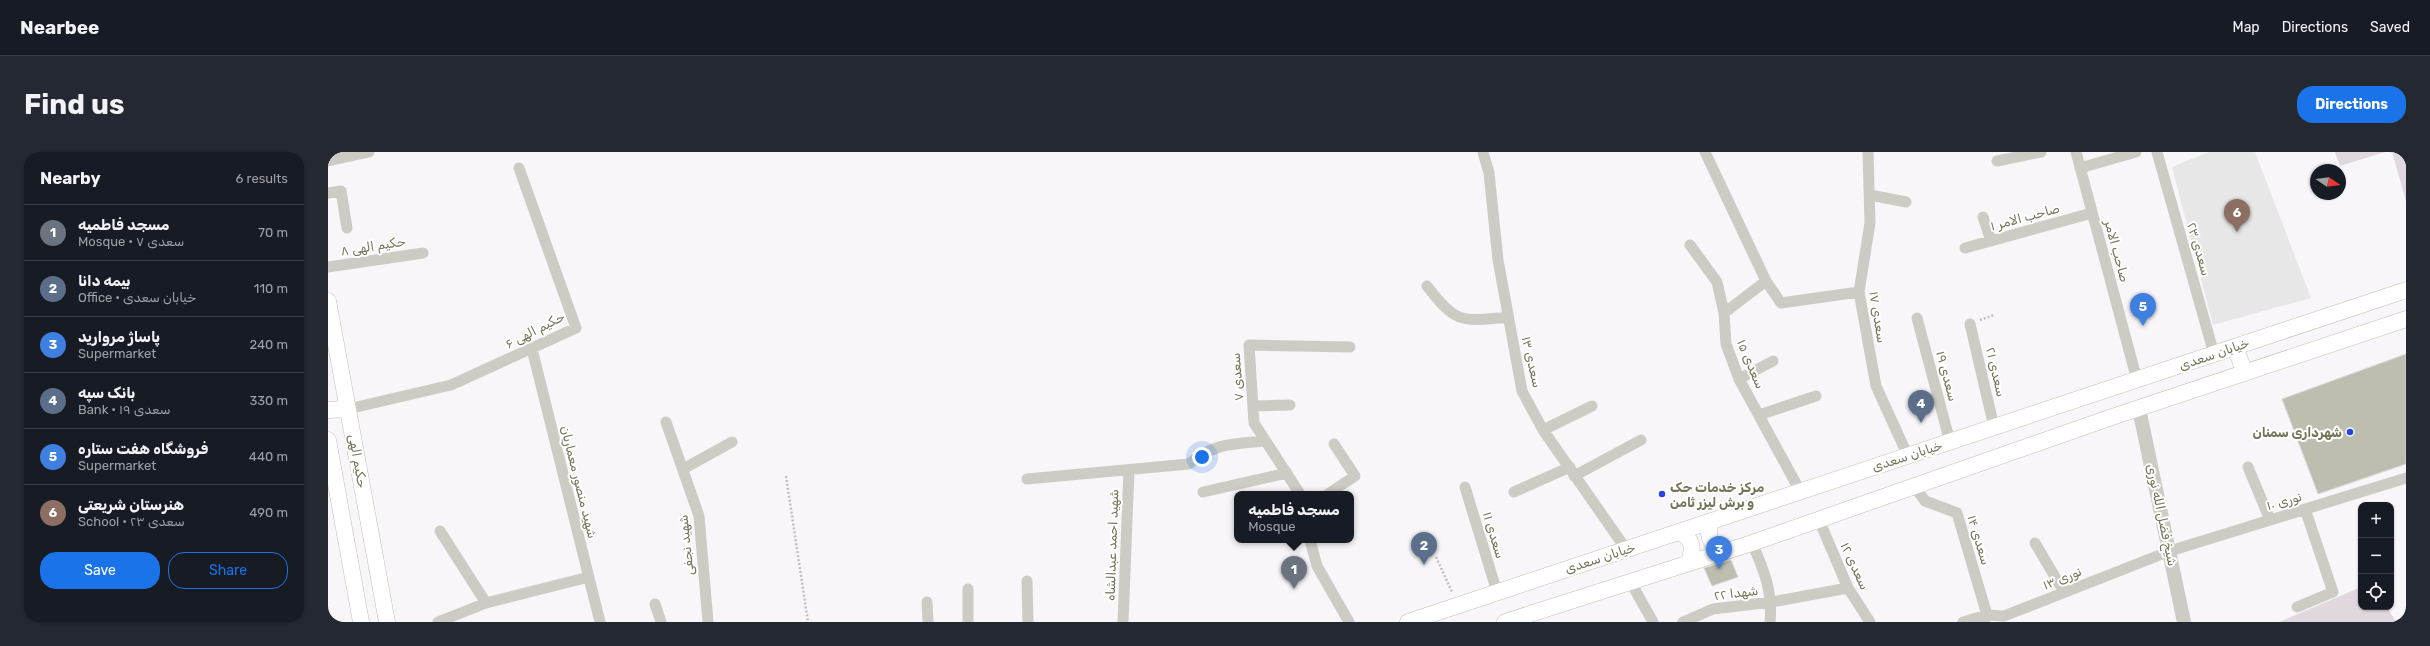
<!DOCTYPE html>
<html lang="en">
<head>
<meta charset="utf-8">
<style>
  body { margin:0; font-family:Rubik,"Noto Sans Arabic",sans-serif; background:#242831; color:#f1f3f6 }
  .controls { position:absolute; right:12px; bottom:12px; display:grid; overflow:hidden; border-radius:8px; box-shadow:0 1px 3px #0004 }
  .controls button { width:36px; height:36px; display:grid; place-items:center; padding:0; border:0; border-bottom:1px solid #363941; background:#171b24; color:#f1f3f6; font:20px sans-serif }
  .compass { position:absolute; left:1982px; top:12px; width:36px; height:36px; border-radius:50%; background:#171b24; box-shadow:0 1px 3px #0004; rotate:103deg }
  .you { position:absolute; left:874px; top:305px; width:14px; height:14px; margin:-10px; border:3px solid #fff; border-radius:50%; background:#1a73e8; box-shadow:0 0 0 6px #1a73e833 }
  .badge { display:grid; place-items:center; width:26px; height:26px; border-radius:50%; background:#1a73e8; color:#fff; font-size:13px; font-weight:700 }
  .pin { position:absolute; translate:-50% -33px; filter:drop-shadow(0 1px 2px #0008) }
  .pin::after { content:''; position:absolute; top:21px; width:14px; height:12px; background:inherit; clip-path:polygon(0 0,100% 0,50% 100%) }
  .popup { position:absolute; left:906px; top:339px; width:120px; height:52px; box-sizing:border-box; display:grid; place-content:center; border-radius:8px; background:#171b24; filter:drop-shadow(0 1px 3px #0005); font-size:13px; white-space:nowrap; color:#9ea1a6 }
  .popup b { font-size:15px; color:#f1f3f6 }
  .popup::after { content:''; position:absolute; left:50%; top:100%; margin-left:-8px; border:8px solid transparent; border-top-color:#171b24 }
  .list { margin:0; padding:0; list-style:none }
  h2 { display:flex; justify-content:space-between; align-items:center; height:52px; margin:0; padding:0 16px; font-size:17px }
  h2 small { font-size:13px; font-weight:400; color:#9ea1a6 }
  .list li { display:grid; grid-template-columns:26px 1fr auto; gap:12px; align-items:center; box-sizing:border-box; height:56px; padding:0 16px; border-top:1px solid #363941 }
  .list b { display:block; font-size:15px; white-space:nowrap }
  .list p { margin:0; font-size:13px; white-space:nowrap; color:#9ea1a6 }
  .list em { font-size:13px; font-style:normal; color:#9ea1a6 }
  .actions { display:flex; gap:8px; padding:12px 16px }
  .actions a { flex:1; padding:9px 0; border:1px solid #1a73e8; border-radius:16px; text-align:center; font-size:14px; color:#1a73e8 }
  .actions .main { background:#1a73e8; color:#fff }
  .icon { flex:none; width:22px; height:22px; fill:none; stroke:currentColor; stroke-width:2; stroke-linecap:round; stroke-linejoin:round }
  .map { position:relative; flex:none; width:2078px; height:470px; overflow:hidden; border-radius:16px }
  header { display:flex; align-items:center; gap:24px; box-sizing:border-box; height:56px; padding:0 20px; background:#171b24; border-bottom:1px solid #363941 }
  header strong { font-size:19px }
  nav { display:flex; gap:22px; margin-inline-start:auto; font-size:14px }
  .intro { display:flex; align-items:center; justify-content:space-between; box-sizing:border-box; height:96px; padding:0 24px }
  h1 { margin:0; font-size:28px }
  .button { padding:10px 18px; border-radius:16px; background:#1a73e8; color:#fff; font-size:14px; font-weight:700 }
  main { display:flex; gap:24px; padding:0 24px }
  aside { flex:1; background:#171b24; border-radius:16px; box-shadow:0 1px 3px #0004 }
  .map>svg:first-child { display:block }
  .built { fill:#e8e7e7 }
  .green { fill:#e1d7de }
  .building { fill:#bdbdb0; stroke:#dad8db }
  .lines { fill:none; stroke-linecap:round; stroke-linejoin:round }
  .secondary-casing { stroke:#bfbfb4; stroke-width:17 }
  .path { stroke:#c0c1ba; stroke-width:2.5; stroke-dasharray:2 2; stroke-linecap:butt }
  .minor { stroke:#ccccc4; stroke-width:11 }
  .tertiary { stroke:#ccccc4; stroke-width:14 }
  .secondary { stroke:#fff; stroke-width:16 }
  .poi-dot { fill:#2742e8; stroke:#fff; stroke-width:1.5 }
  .labels { text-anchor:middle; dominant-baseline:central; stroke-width:4; stroke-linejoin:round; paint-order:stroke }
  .street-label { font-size:13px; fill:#74765a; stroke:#fff }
  .poi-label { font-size:13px; font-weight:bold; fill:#74765a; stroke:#fff; text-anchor:end }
</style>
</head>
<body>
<header>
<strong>Nearbee</strong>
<nav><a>Map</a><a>Directions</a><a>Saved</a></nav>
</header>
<div class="intro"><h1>Find us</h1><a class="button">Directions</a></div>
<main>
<aside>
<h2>Nearby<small>6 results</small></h2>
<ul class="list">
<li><span class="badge" style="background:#6b7280">1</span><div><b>مسجد فاطمیه</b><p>Mosque · سعدی ۷</p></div><em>70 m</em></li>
<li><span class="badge" style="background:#5c6f8a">2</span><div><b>بیمه دانا</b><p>Office · خیابان سعدی</p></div><em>110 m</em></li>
<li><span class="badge" style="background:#3f7fe0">3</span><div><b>پاساژ مروارید</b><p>Supermarket</p></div><em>240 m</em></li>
<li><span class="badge" style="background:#5c6f8a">4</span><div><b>بانک سپه</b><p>Bank · سعدی ۱۹</p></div><em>330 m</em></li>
<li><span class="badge" style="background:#3f7fe0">5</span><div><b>فروشگاه هفت ستاره</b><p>Supermarket</p></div><em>440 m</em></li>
<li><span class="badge" style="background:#8d6e63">6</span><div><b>هنرستان شریعتی</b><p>School · سعدی ۲۳</p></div><em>490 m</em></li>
</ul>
<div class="actions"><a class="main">Save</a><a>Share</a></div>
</aside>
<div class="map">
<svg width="2078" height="470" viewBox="0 0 2078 470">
  <rect width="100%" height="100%" fill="#f8f6f9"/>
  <path class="built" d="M 1881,0 L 1927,0 L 1983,146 L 1885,173 L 1844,15 Z"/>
  <path class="green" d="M 2007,0 L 2057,0 L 2012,14 Z
    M 2064,0 L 2078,0 L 2078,49 Z
    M 2033,435 L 2033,455 L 2059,455 L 2068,470 L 1951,470 Z"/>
  <path class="building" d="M 2078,202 L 2078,312 L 1990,342 L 1954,247 Z
    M 1403,408 L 1410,425 L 1384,434 L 1376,416 Z"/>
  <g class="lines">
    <defs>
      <path id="secondary" d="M 0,149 L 59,470
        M 1907,195 L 1917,221
        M 0,258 L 20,257
        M 0,288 L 33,470
        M 1383,369 C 1378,383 1382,392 1394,400
        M 1351,380 C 1365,386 1366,397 1361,410
        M 1080,470 L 2078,138
        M 1177,470 L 1424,391 L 1784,265 L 2078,167"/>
    </defs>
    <use href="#secondary" class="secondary-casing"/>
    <path class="path" d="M 1652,168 L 1666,163
      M 458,324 L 480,470
      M 1108,405 L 1124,440"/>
    <path class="minor" d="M 1155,0 L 1161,21 L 1170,108 L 1194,239 L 1215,278 L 1298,397
      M 1377,0 L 1438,129 L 1453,151 L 1531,140
      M 1540,0 L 1542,71 L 1531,140 L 1548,234 L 1580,304
      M 1748,0 L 1809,228
      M 1829,0 L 1886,202
      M 0,9 L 41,0
      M 1669,9 L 1713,0
      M 1752,16 L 1808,0
      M 0,41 L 13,39 L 19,76
      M 1542,43 L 1578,50
      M 1655,65 L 1663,89
      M 1362,93 L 1389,130 L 1396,161 L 1398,192 L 1411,227 L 1472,339
      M 1637,96 L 1764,61
      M 0,115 L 95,101
      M 1099,134 C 1129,173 1134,169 1180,165
      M 1396,161 L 1438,129
      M 1589,166 L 1622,290
      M 1642,172 L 1666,275
      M 204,197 L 272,470
      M 1411,227 L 1445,209
      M 925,254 L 962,253
      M 20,257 L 123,233 L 248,176 L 191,16
      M 1431,263 L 1488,244
      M 338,270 L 371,364 L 380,470
      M 1215,278 L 1264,254
      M 1920,315 L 1942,368
      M 355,317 L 404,290
      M 1246,324 L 1313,288
      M 699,327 L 861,312 C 886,291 905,292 936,289
      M 1137,335 L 1169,440
      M 1587,335 L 1597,349 L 1629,361 L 1659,463 L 1656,469
      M 875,340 L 959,321
      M 1186,340 L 1242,315
      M 972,342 L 926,271 L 921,193 L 1022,195
      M 1000,342 L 1027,324 L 1006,292
      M 1491,368 L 1520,436 L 1542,470
      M 112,379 L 158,451
      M 982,388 L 989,414 L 1021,470
      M 1424,391 C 1436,418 1445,440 1442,470
      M 1707,391 L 1736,440
      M 699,429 L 700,470
      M 1302,429 L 1325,470
      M 599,450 L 600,470
      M 327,452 L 333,470
      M 1969,455 L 2005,440 L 1977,357
      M 110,470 L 158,451 L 261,425
      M 640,470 L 640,437
      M 795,470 L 801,318
      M 1355,470 L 1385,457 L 1444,450 L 1520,436
      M 1635,470 L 1659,463 L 1676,464 L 1842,399 L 2078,326"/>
    <path class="tertiary" d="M 1811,257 L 1856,470"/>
    <use href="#secondary" class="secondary"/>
  </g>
  <g class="poi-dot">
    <circle cx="2022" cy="280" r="4"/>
    <circle cx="1334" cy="342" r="4"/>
  </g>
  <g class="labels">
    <g class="street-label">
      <text transform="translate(1697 65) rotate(-15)">صاحب الامر ۱</text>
      <text transform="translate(45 94) rotate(-9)">حکیم الهی ۸</text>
      <text transform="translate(1871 97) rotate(74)">سعدی ۲۳</text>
      <text transform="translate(1789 99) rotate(75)">صاحب الامر</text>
      <text transform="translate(1550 165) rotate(81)">سعدی ۱۷</text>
      <text transform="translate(207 178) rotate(-27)">حکیم الهی ۶</text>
      <text transform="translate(1886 202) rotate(-19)">خیابان سعدی</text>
      <text transform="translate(1204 210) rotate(77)">سعدی ۱۳</text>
      <text transform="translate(1423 212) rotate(67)">سعدی ۱۵</text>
      <text transform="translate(1668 220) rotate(77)">سعدی ۲۱</text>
      <text transform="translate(1619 224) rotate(75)">سعدی ۱۹</text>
      <text transform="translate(909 225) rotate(-94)">سعدی ۷</text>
      <text transform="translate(1579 304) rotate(-18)">خیابان سعدی</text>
      <text transform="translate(30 309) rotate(80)">حکیم الهی</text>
      <text transform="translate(251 330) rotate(76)">شهید منصور معماریان</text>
      <text transform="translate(1956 349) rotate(-16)">نوری ۱۰</text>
      <text transform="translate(1834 363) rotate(78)">شیخ فضل الله نوری</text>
      <text transform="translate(1166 383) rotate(73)">سعدی ۱۱</text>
      <text transform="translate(1651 388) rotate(73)">سعدی ۱۴</text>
      <text transform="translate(358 393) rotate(-96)">شهید نجفی</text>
      <text transform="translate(784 393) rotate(-88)">شهید احمد عبدالشاه</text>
      <text transform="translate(1272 406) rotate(-18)">خیابان سعدی</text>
      <text transform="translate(1527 414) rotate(65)">سعدی ۱۲</text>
      <text transform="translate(1734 426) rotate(-22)">نوری ۱۳</text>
      <text transform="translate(1408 441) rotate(-7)">شهدا ۲۲</text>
    </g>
    <g class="poi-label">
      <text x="2014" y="280">شهرداری سمنان</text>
      <text x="1342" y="335" text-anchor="start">مرکز خدمات حک<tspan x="1342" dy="15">و برش لیزر ثامن</tspan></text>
    </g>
  </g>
</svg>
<div class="controls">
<button>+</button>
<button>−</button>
<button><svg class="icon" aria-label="locate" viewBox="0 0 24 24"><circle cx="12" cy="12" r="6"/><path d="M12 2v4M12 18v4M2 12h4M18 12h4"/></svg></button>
</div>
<svg class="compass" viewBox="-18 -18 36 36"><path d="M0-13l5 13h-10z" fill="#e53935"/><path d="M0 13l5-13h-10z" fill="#9ea1a6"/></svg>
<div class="you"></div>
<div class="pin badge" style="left:966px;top:437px;background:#6b7280">1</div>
<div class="popup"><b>مسجد فاطمیه</b>Mosque</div>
<div class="pin badge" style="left:1096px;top:413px;background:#5c6f8a">2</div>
<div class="pin badge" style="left:1391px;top:417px;background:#3f7fe0">3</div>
<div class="pin badge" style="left:1593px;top:271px;background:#5c6f8a">4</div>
<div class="pin badge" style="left:1815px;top:174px;background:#3f7fe0">5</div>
<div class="pin badge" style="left:1909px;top:80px;background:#8d6e63">6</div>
</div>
</main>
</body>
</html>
